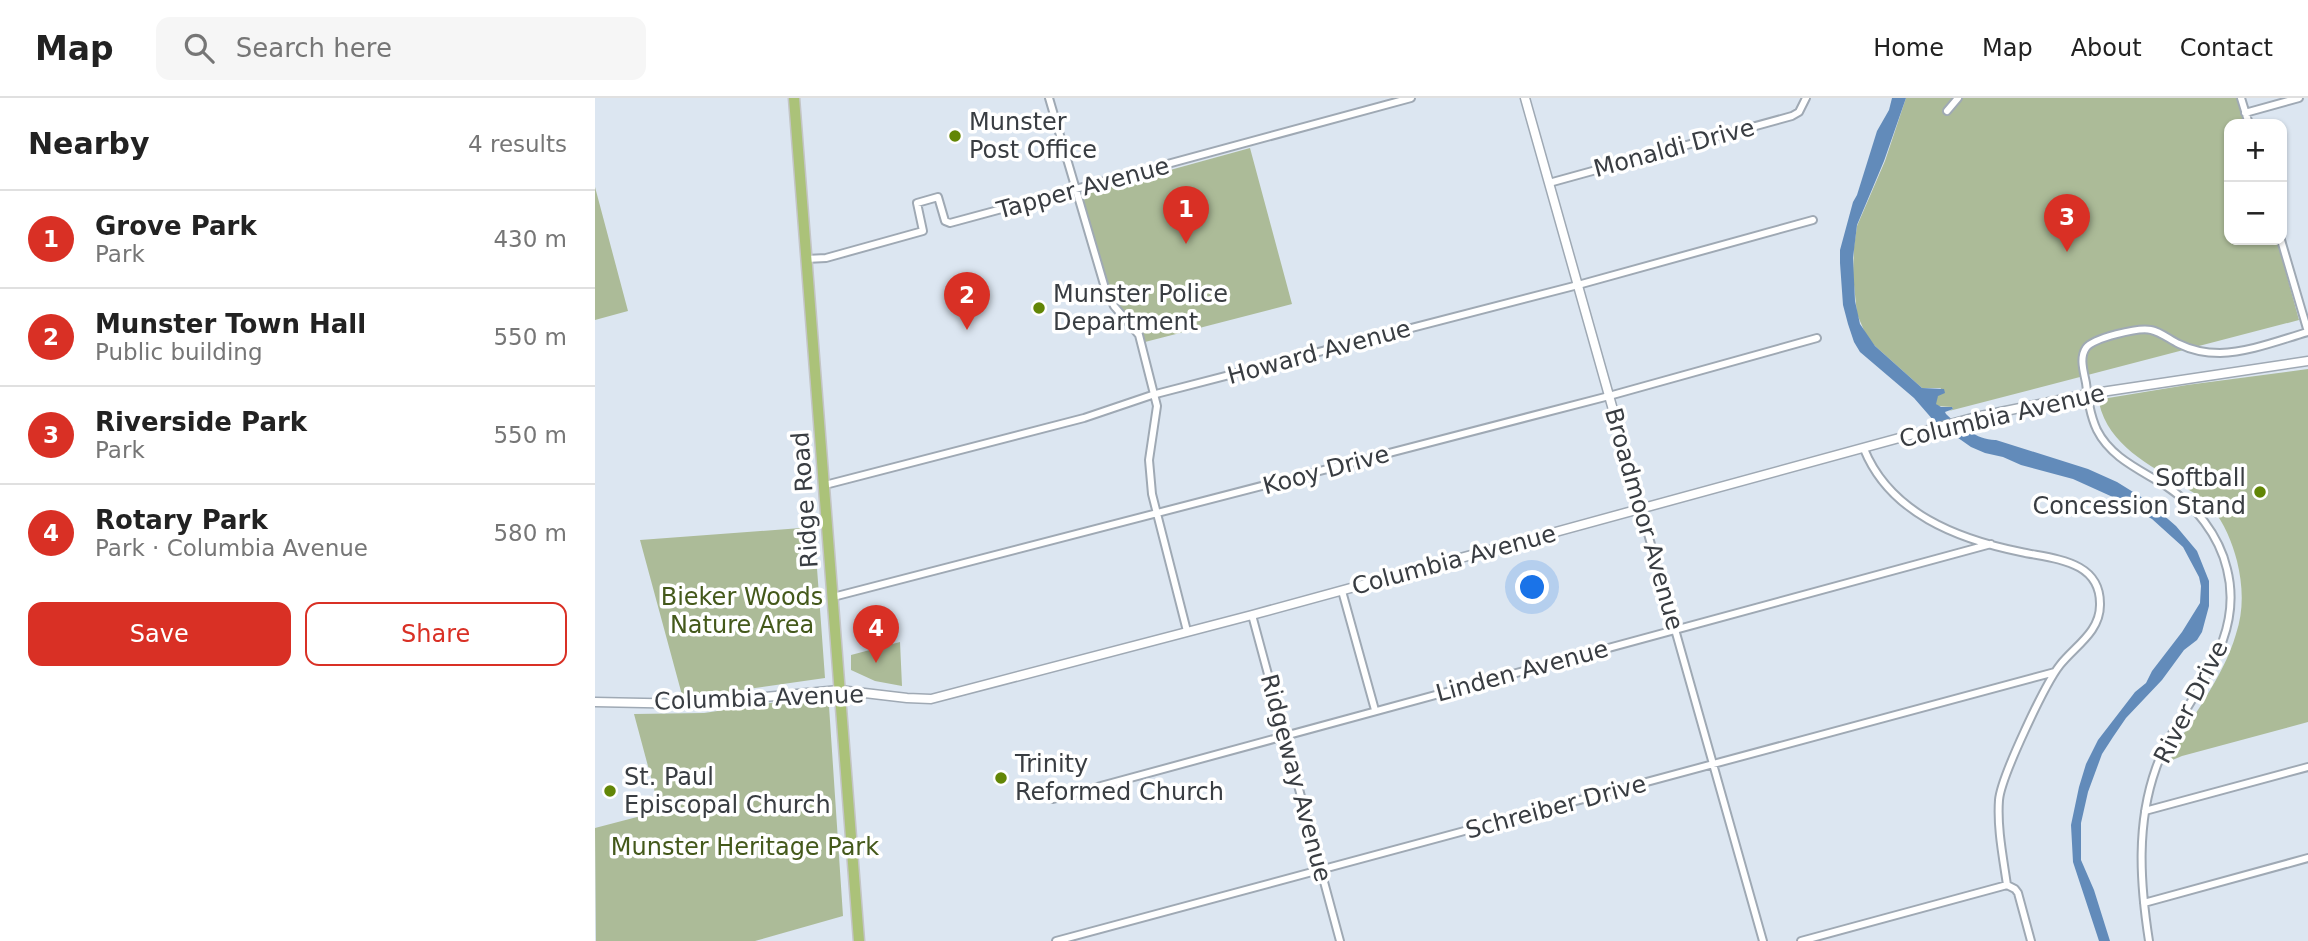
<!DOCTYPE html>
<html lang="en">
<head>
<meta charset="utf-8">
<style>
  body { margin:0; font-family:"DejaVu Sans",sans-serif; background:#f6f6f6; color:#222 }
  .controls { position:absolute; right:21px; top:21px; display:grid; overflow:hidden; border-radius:14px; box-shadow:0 2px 5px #0004 }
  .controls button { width:63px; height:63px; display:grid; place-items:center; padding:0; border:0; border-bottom:2px solid #e0e0e0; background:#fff; color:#222; font:35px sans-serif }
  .you { position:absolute; left:938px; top:490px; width:24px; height:24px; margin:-18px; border:5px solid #fff; border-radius:50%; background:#1a73e8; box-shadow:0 0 0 10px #1a73e833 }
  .badge { display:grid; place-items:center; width:46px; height:46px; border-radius:50%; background:#d93025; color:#fff; font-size:23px; font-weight:700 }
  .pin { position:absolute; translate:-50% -58px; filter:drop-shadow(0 2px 4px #0008) }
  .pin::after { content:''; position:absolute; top:37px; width:24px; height:21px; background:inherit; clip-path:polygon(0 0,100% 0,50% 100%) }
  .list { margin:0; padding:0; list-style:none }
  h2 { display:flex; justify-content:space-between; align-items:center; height:91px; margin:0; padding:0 28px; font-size:30px }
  h2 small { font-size:23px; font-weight:400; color:#767676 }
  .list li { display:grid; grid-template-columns:46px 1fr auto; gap:21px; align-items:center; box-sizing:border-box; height:98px; padding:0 28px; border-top:2px solid #e0e0e0 }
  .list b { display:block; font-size:26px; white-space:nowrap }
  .list p { margin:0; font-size:23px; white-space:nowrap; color:#767676 }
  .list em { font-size:23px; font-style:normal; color:#767676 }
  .actions { display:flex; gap:14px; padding:21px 28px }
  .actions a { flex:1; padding:16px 0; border:2px solid #d93025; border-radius:14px; text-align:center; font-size:24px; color:#d93025 }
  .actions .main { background:#d93025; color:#fff }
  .icon { flex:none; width:38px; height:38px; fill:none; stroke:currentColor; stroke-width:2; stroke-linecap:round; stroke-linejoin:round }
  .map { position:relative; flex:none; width:1713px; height:843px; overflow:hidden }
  header { display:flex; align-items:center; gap:42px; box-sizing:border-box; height:98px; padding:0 35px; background:#fff; border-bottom:2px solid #e0e0e0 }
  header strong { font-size:33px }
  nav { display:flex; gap:38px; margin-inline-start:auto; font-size:24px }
  .search { width:490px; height:63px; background:#f6f6f6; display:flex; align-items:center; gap:18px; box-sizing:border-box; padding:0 24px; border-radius:14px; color:#767676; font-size:26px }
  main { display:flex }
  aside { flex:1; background:#fff }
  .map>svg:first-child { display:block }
  .green { fill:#acbb98 }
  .water { fill:#628bba }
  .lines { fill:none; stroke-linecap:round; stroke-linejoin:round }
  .minor-casing { stroke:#9fa9b4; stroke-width:10 }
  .tertiary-casing { stroke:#9fa9b4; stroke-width:11 }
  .primary-casing { stroke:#c4c5c6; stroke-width:13 }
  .minor { stroke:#fff; stroke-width:6 }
  .tertiary { stroke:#fff; stroke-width:8 }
  .primary { stroke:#abc279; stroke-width:10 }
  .poi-dot { fill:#628606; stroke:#fff; stroke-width:2.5 }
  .labels { text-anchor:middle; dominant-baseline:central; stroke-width:7; stroke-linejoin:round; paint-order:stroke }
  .poi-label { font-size:24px; fill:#393d42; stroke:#fff; text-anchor:start }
  .street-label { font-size:24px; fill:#393d42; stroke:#fff }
  .park-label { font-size:24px; fill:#44591b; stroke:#fff }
</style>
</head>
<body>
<header>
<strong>Map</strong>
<div class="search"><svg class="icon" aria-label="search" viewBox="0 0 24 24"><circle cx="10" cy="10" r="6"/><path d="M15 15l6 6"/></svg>Search here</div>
<nav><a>Home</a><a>Map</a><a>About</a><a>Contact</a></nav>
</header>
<main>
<aside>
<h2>Nearby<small>4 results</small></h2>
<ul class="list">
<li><span class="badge">1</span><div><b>Grove Park</b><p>Park</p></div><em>430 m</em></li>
<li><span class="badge">2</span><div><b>Munster Town Hall</b><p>Public building</p></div><em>550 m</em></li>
<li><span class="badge">3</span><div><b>Riverside Park</b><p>Park</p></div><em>550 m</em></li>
<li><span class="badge">4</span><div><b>Rotary Park</b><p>Park · Columbia Avenue</p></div><em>580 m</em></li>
</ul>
<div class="actions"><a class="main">Save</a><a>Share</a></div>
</aside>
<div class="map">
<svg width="1713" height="843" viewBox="0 0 1713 843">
  <rect width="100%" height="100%" fill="#dce6f1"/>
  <path class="green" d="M 1311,0 L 1642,0 L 1649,26 L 1634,26 L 1634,142 L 1682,142 L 1704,222 L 1354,313 L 1358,311 L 1357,309 L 1342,308 L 1340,304 L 1346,290 L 1327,290 L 1280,248 L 1271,237 L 1262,216 L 1258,177 L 1259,149 L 1262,128 L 1290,63 Z
    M 655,50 L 697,206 L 550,244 C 543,221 524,213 513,192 L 487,101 L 488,96 Z
    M 0,89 L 33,213 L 0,222 Z
    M 1713,271 L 1713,624 L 1587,658 L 1575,663 C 1594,619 1628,582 1641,536 C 1649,512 1648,488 1642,463 C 1637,443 1628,422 1614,407 C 1607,399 1597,394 1588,388 C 1554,366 1514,348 1504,305 L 1507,301 L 1592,287 Z
    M 219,429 L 230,580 L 132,594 L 87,597 L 45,442 Z
    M 305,544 L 307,588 L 280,583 L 256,572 L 256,557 Z
    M 223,598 L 234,608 L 248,818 L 160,843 L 1,843 L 0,730 L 65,713 L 39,616 L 109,615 Z"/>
  <path class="water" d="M 1297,0 L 1311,0 L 1289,63 L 1262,127 L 1258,160 L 1260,203 L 1265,226 L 1280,248 L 1327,290 L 1349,291 L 1350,295 L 1343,298 L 1341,306 L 1346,309 L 1357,309 L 1358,311 L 1350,314 L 1351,316 C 1362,327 1385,343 1401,342 L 1493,371 L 1522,384 L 1551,402 L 1581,428 L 1602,453 L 1614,483 L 1614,508 L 1607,534 L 1602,542 L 1589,552 L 1567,582 L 1531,620 L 1518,639 L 1507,656 L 1493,694 L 1486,725 L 1486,762 L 1499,792 L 1515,843 L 1504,843 L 1478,764 L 1476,727 L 1484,689 L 1491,666 L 1503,642 L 1540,594 L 1551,585 L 1557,573 L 1587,534 L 1605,505 L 1606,488 L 1604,479 L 1588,449 L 1557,421 L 1520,400 L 1478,381 L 1426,367 L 1408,359 L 1390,355 L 1376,349 L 1339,323 L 1319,300 L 1265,254 L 1259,244 L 1253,226 L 1248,207 L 1245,165 L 1245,152 L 1258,104 L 1262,97 L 1282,33 L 1294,12 Z"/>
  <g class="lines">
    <defs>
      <path id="minor" d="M 454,0 L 510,190 L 519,208 L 544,237 L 562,308 L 554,362 L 557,396 L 592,533
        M 1646,0 L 1654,26
        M 1352,13 L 1363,0
        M 1650,15 L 1704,0
        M 954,85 L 1197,18 L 1204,14 L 1211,0
        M 1686,142 L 1713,234
        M 211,161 L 231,160 L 328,133 L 322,105 L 343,99 L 350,123 L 355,125 L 816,0
        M 1269,351 C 1295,415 1362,441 1426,454 C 1458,461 1506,462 1505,507 C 1505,534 1480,548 1465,567 C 1450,586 1406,679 1404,702 C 1402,730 1408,759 1412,787 L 1420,791 L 1423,795 L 1436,843
        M 230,387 L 489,320 L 557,297 L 983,187 L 1218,122
        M 1046,411 L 1168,843
        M 747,493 L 780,612
        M 238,499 L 1014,298 L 1222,240
        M 657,517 L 745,843
        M 458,701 L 1396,446
        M 1550,713 L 1713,669
        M 1549,805 L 1713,760
        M 461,843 L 1460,574
        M 1206,843 L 1412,787
        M 1554,843 C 1545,785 1541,726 1561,670 C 1585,603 1652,549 1632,471 C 1624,437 1600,407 1571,388 C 1546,372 1516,360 1502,332 C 1495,317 1493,301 1491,285 C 1489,274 1484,260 1491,250 C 1498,240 1544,229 1556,232 C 1566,234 1575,242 1584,246 C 1596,252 1612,255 1625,255 C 1655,254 1685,242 1713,234"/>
      <path id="tertiary" d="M 930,0 L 1046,411
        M 0,604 L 97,606 L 244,592 L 312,600 L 336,601 L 657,517 L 1381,319 L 1493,296 L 1713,263"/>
      <path id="primary" d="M 199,0 L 264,843"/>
    </defs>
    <use href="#minor" class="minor-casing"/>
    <use href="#tertiary" class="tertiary-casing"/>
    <use href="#primary" class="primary-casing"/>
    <use href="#minor" class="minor"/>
    <use href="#tertiary" class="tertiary"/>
    <use href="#primary" class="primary"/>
  </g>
  <g class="poi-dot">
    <circle cx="360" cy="38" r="7"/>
    <circle cx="444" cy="210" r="7"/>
    <circle cx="1665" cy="394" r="7"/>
    <circle cx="406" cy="680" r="7"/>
    <circle cx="15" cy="693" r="7"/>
  </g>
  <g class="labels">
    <g class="poi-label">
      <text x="374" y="24">Munster<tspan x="374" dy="28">Post Office</tspan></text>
      <text x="458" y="196">Munster Police<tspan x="458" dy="28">Department</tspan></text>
      <text x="1651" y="380" text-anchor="end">Softball<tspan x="1651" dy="28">Concession Stand</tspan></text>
      <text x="420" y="666">Trinity<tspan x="420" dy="28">Reformed Church</tspan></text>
      <text x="29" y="679">St. Paul<tspan x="29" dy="28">Episcopal Church</tspan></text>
    </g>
    <g class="street-label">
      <text transform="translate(1079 50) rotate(-15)">Monaldi Drive</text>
      <text transform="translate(488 90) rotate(-15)">Tapper Avenue</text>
      <text transform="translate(724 254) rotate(-15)">Howard Avenue</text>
      <text transform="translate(1407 318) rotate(-13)">Columbia Avenue</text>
      <text transform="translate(731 372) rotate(-15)">Kooy Drive</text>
      <text transform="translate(210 402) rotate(-94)">Ridge Road</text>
      <text transform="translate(1049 421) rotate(74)">Broadmoor Avenue</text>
      <text transform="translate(859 462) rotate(-15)">Columbia Avenue</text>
      <text transform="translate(927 573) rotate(-15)">Linden Avenue</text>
      <text transform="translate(164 600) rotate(-2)">Columbia Avenue</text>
      <text transform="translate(1596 604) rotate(-63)">River Drive</text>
      <text transform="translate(701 680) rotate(75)">Ridgeway Avenue</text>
      <text transform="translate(961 709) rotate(-15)">Schreiber Drive</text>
    </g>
    <g class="park-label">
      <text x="147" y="499">Bieker Woods<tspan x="147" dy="28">Nature Area</tspan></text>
      <text x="150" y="749">Munster Heritage Park</text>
    </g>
  </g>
</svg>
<div class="controls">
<button>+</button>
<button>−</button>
</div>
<div class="you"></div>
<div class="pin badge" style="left:591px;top:146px">1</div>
<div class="pin badge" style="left:372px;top:232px">2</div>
<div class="pin badge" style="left:1472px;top:154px">3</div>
<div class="pin badge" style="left:281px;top:565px">4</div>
</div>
</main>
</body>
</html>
